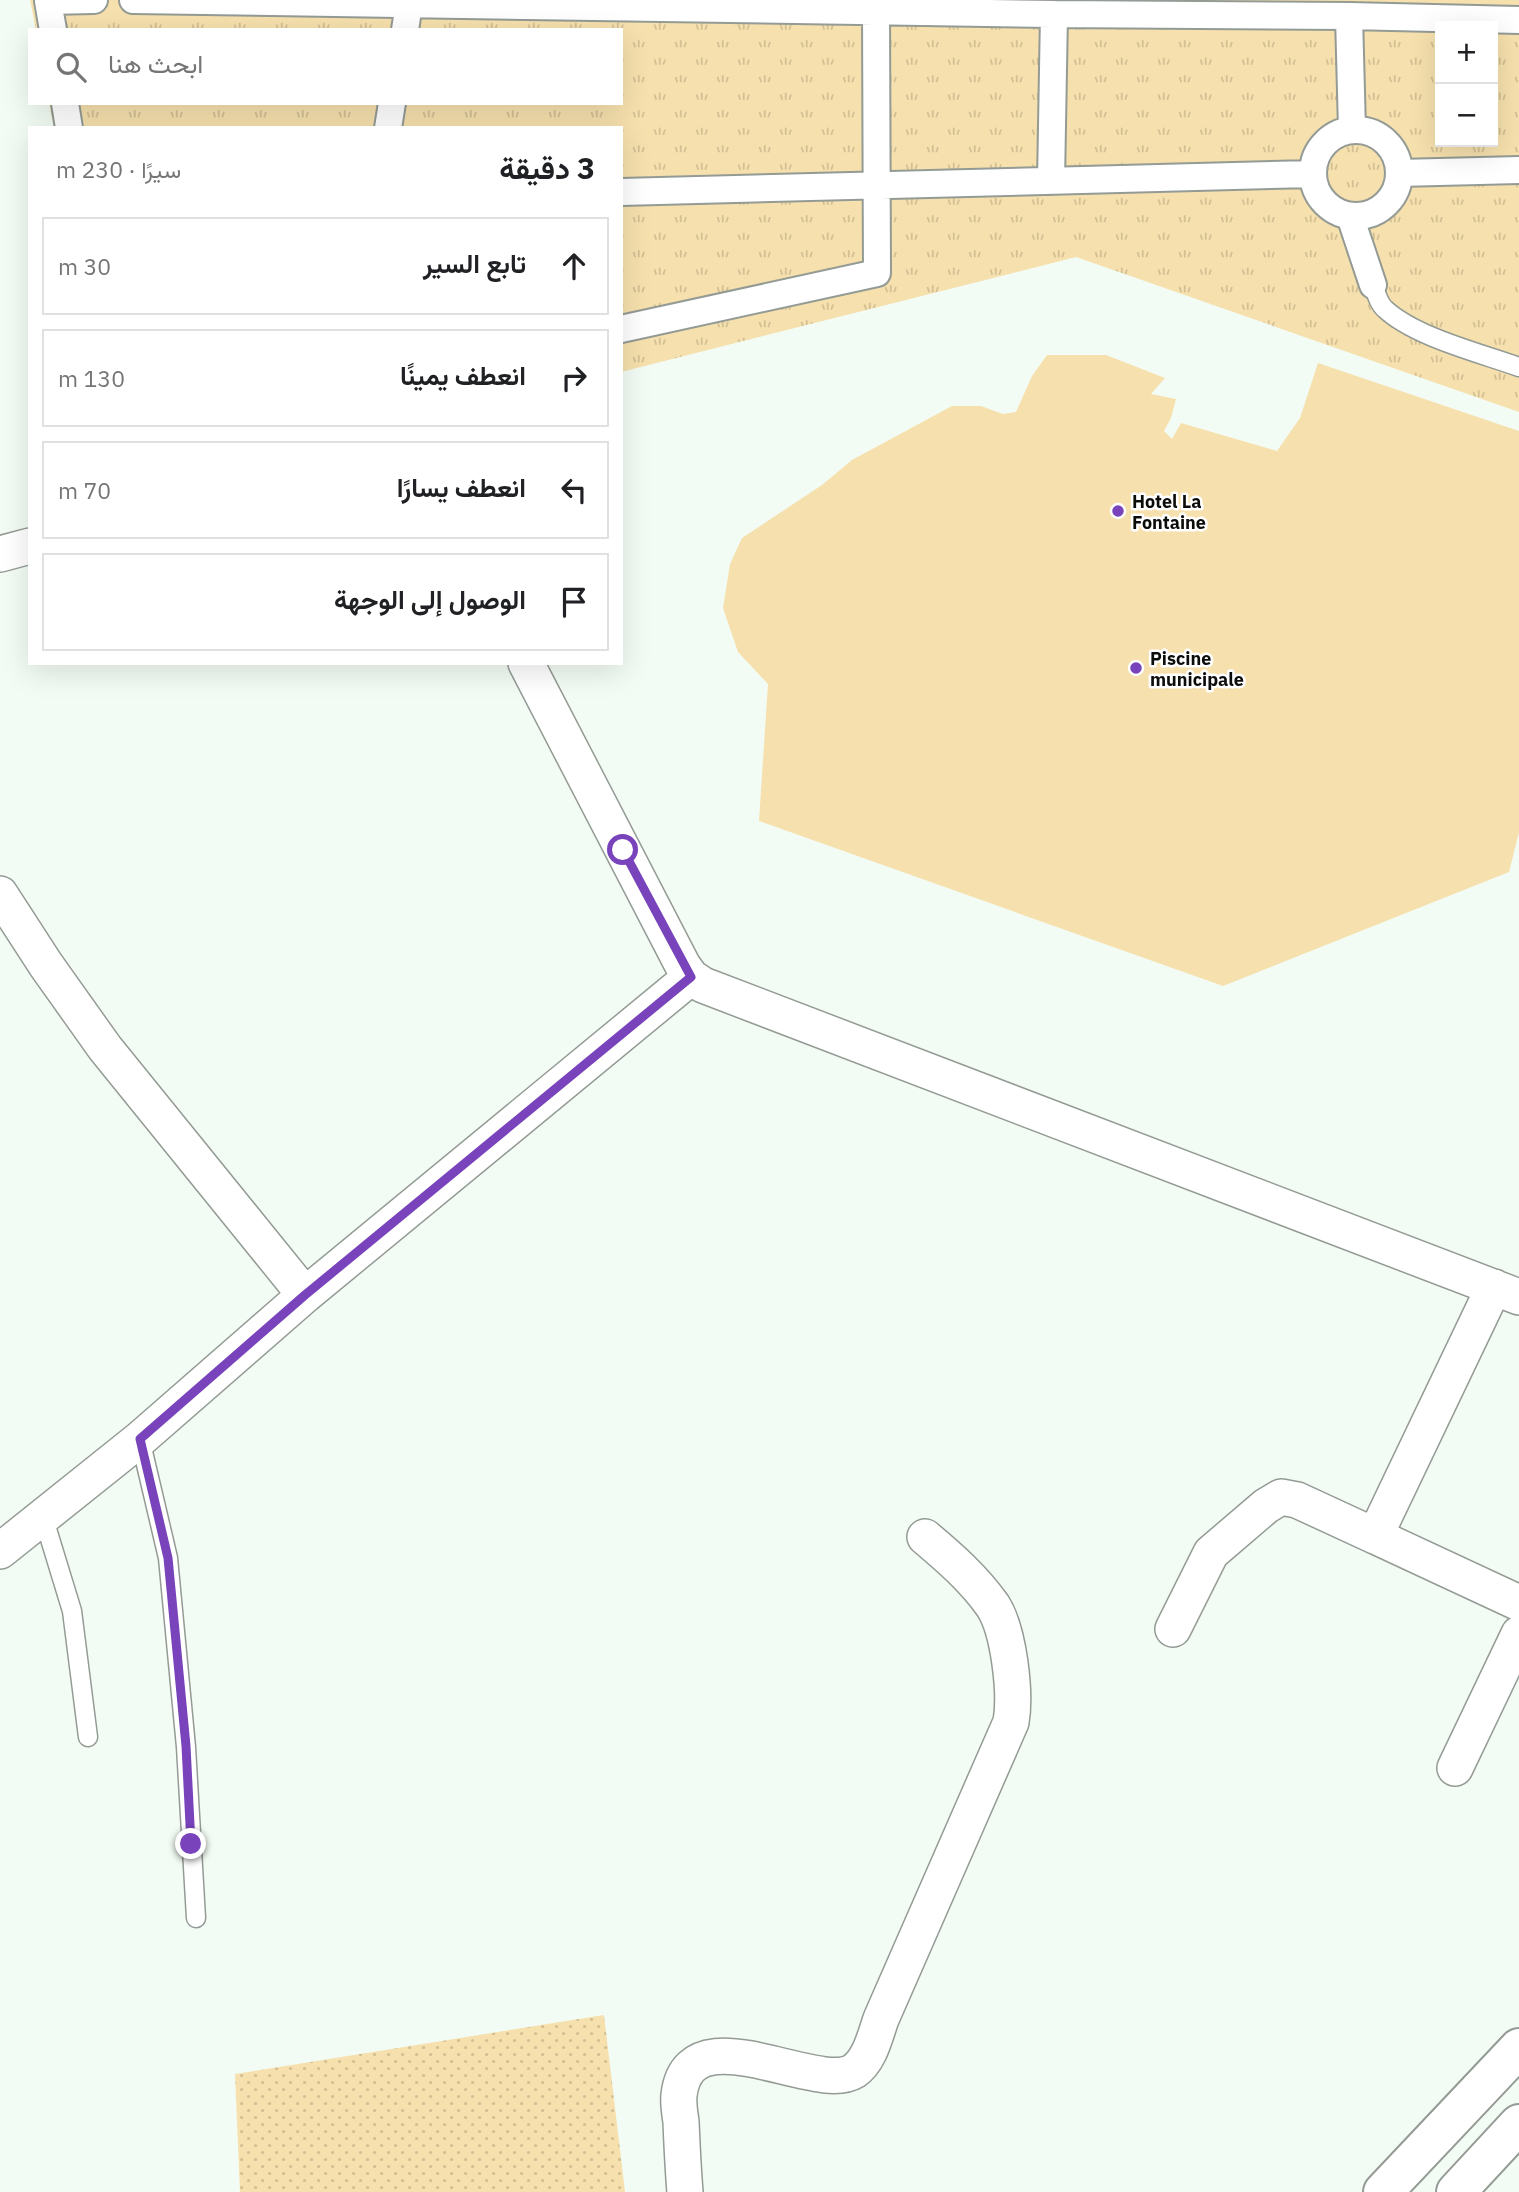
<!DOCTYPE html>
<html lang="ar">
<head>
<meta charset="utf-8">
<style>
  body { margin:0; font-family:"IBM Plex Sans",Vazirmatn,sans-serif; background:#f6f6f6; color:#202124; direction:rtl }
  .controls { position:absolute; right:21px; top:21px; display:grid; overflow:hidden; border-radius:0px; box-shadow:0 7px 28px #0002 }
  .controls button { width:63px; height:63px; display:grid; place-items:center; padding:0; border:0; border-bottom:2px solid #e0e0e0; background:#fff; color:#202124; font:35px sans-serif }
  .stop { position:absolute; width:21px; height:21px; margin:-16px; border:5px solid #7843bb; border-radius:50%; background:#fff }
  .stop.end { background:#7843bb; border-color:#fff; box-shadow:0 2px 7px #0008 }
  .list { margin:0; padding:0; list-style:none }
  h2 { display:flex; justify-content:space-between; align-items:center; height:91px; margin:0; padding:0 28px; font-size:30px }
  h2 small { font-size:23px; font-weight:400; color:#757577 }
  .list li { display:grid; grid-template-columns:46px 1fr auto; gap:21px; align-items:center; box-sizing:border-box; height:98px; margin:0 14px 14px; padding:0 14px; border:2px solid #e0e0e0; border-radius:0px }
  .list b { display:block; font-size:26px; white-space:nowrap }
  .list em { font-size:23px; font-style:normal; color:#757577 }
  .icon { flex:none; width:38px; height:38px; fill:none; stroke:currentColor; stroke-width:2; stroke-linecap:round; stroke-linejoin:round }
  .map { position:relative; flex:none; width:1519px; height:2192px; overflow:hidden; direction:ltr }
  .search { position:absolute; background:#fff; box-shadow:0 7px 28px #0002; left:28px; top:28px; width:595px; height:77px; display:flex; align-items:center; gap:18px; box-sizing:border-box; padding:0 24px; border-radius:0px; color:#757577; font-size:26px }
  .panel { position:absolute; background:#fff; box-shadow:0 7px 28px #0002; left:28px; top:126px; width:595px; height:539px; border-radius:0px; direction:rtl }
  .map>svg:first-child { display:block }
  .grass { fill:url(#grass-dots) }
  .park { fill:url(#park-tufts); fill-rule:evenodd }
  .pitch { fill:#f6e0ad }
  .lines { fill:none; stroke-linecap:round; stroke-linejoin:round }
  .service-casing { stroke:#939b94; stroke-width:21 }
  .pedestrian-casing { stroke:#939b94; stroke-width:30 }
  .minor-casing { stroke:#939b94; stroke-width:38 }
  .tertiary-casing { stroke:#939b94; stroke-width:42 }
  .service { stroke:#fff; stroke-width:18 }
  .pedestrian { stroke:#fff; stroke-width:26 }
  .minor { stroke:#fff; stroke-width:35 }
  .tertiary { stroke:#fff; stroke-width:38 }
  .route { stroke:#7843bb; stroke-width:9 }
  .poi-dot { fill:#7843bb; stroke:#fff; stroke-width:2.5 }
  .labels { text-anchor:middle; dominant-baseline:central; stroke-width:5; stroke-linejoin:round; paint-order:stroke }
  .poi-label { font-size:18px; font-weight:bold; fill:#0b0d0b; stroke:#fff; text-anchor:start }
</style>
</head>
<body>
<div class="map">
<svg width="1519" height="2192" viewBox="0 0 1519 2192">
  <defs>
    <pattern id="grass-dots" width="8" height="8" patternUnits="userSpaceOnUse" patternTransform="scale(1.75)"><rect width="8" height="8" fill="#f6e0ad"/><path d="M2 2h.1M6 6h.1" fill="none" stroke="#d2bf94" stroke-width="1.8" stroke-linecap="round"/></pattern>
    <pattern id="park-tufts" width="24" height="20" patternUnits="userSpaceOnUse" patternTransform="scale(1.75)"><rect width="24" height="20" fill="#f6e0ad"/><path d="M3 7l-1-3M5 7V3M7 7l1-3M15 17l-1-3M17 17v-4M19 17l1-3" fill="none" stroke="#d2bf94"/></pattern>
  </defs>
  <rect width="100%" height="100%" fill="#f3fcf4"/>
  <path class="grass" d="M 604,2015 L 625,2192 L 240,2192 L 235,2074 Z"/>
  <path class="park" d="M 30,0 L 1519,0 L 1519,412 L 1076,257 L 621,372 L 621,128 L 54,128 L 49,103 L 621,103 L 621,30 L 36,30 ZM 1440,26 L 1493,26 L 1493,142 L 1440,142 Z"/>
  <path class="pitch" d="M 1047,355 L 1106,355 L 1165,378 L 1151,394 L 1176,399 L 1171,418 L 1164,431 L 1172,439 L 1181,423 L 1277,451 L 1300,418 L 1318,363 L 1519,431 L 1519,832 L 1509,872 L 1223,986 L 759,821 L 768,684 L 738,652 L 723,608 L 730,564 L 742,538 L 822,485 L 852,460 L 952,406 L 981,406 L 1003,414 L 1016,412 L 1032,376 Z"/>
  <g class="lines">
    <defs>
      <path id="service" d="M 1373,285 C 1376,293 1379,304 1385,309 C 1415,337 1480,353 1519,367
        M 140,1439 L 168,1558 L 186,1747 L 196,1918
        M 43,1516 L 72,1611 L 88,1737"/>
      <path id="pedestrian" d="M 133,0 L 1054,14 L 1349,16 L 1519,20
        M 1349,16 L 1352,130
        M 53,30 L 48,1 L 94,0
        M 405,30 L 409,4
        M 65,103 L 69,128
        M 388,128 L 392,103
        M1313 173a43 43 0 1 1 86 0a43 43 0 1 1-86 0Z
        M 1399,173 L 1519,170
        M 1051,181 L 1054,14
        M 621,192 L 1313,174
        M 1350,216 L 1373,285
        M 621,329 L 877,273 L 876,12"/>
      <path id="minor" d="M 0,554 L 30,546
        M 526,663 L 683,966 L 691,977 L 703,985 L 1519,1297
        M 0,894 L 46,965 L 105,1048 L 305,1295
        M 1494,1287 L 1375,1536 L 1519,1603
        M 0,1551 L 140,1439 L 305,1295 L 691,977
        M 1173,1629 L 1211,1553 L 1266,1506 L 1281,1497 L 1297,1500 L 1375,1536
        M 1455,1768 L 1519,1634
        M 685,2192 C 683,2169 682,2145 681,2122 C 680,2114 678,2104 679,2095 C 689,2010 816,2095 854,2071 C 870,2060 875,2036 881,2019 L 1011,1722 C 1016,1693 1009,1631 993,1606 C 974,1579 950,1558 925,1537"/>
      <path id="tertiary" d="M 1383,2192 L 1519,2048
        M 1456,2192 L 1519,2124"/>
    </defs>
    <use href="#service" class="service-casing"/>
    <use href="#pedestrian" class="pedestrian-casing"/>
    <use href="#minor" class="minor-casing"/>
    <use href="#tertiary" class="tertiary-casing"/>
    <use href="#service" class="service"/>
    <use href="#pedestrian" class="pedestrian"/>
    <use href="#minor" class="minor"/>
    <use href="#tertiary" class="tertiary"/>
  </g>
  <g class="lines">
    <path class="route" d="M 191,1844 L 186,1746 L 168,1558 L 140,1439 L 305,1295 L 691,977 L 623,850"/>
  </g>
  <g class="poi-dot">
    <circle cx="1118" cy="511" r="7"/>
    <circle cx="1136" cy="668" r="7"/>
  </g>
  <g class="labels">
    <g class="poi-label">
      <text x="1132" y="501">Hotel La<tspan x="1132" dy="21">Fontaine</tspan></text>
      <text x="1150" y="658">Piscine<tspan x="1150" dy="21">municipale</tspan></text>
    </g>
  </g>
</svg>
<div class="controls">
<button>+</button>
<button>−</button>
</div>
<div class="stop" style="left:623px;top:850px"></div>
<div class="stop end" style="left:191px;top:1844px"></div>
<div class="search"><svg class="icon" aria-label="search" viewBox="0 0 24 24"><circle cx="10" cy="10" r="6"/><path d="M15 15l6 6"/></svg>ابحث هنا</div>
<section class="panel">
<h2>3 دقيقة<small>سيرًا · 230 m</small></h2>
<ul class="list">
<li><svg class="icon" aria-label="ahead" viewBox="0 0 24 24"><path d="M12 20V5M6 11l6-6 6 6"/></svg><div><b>تابع السير</b></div><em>30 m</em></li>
<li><svg class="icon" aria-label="right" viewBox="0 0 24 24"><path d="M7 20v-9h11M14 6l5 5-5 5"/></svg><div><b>انعطف يمينًا</b></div><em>130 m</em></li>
<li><svg class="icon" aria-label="left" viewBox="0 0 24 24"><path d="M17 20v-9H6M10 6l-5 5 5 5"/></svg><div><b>انعطف يسارًا</b></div><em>70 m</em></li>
<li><svg class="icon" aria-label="arrive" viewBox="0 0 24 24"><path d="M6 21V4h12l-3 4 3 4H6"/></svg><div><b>الوصول إلى الوجهة</b></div></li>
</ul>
</section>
</div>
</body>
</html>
